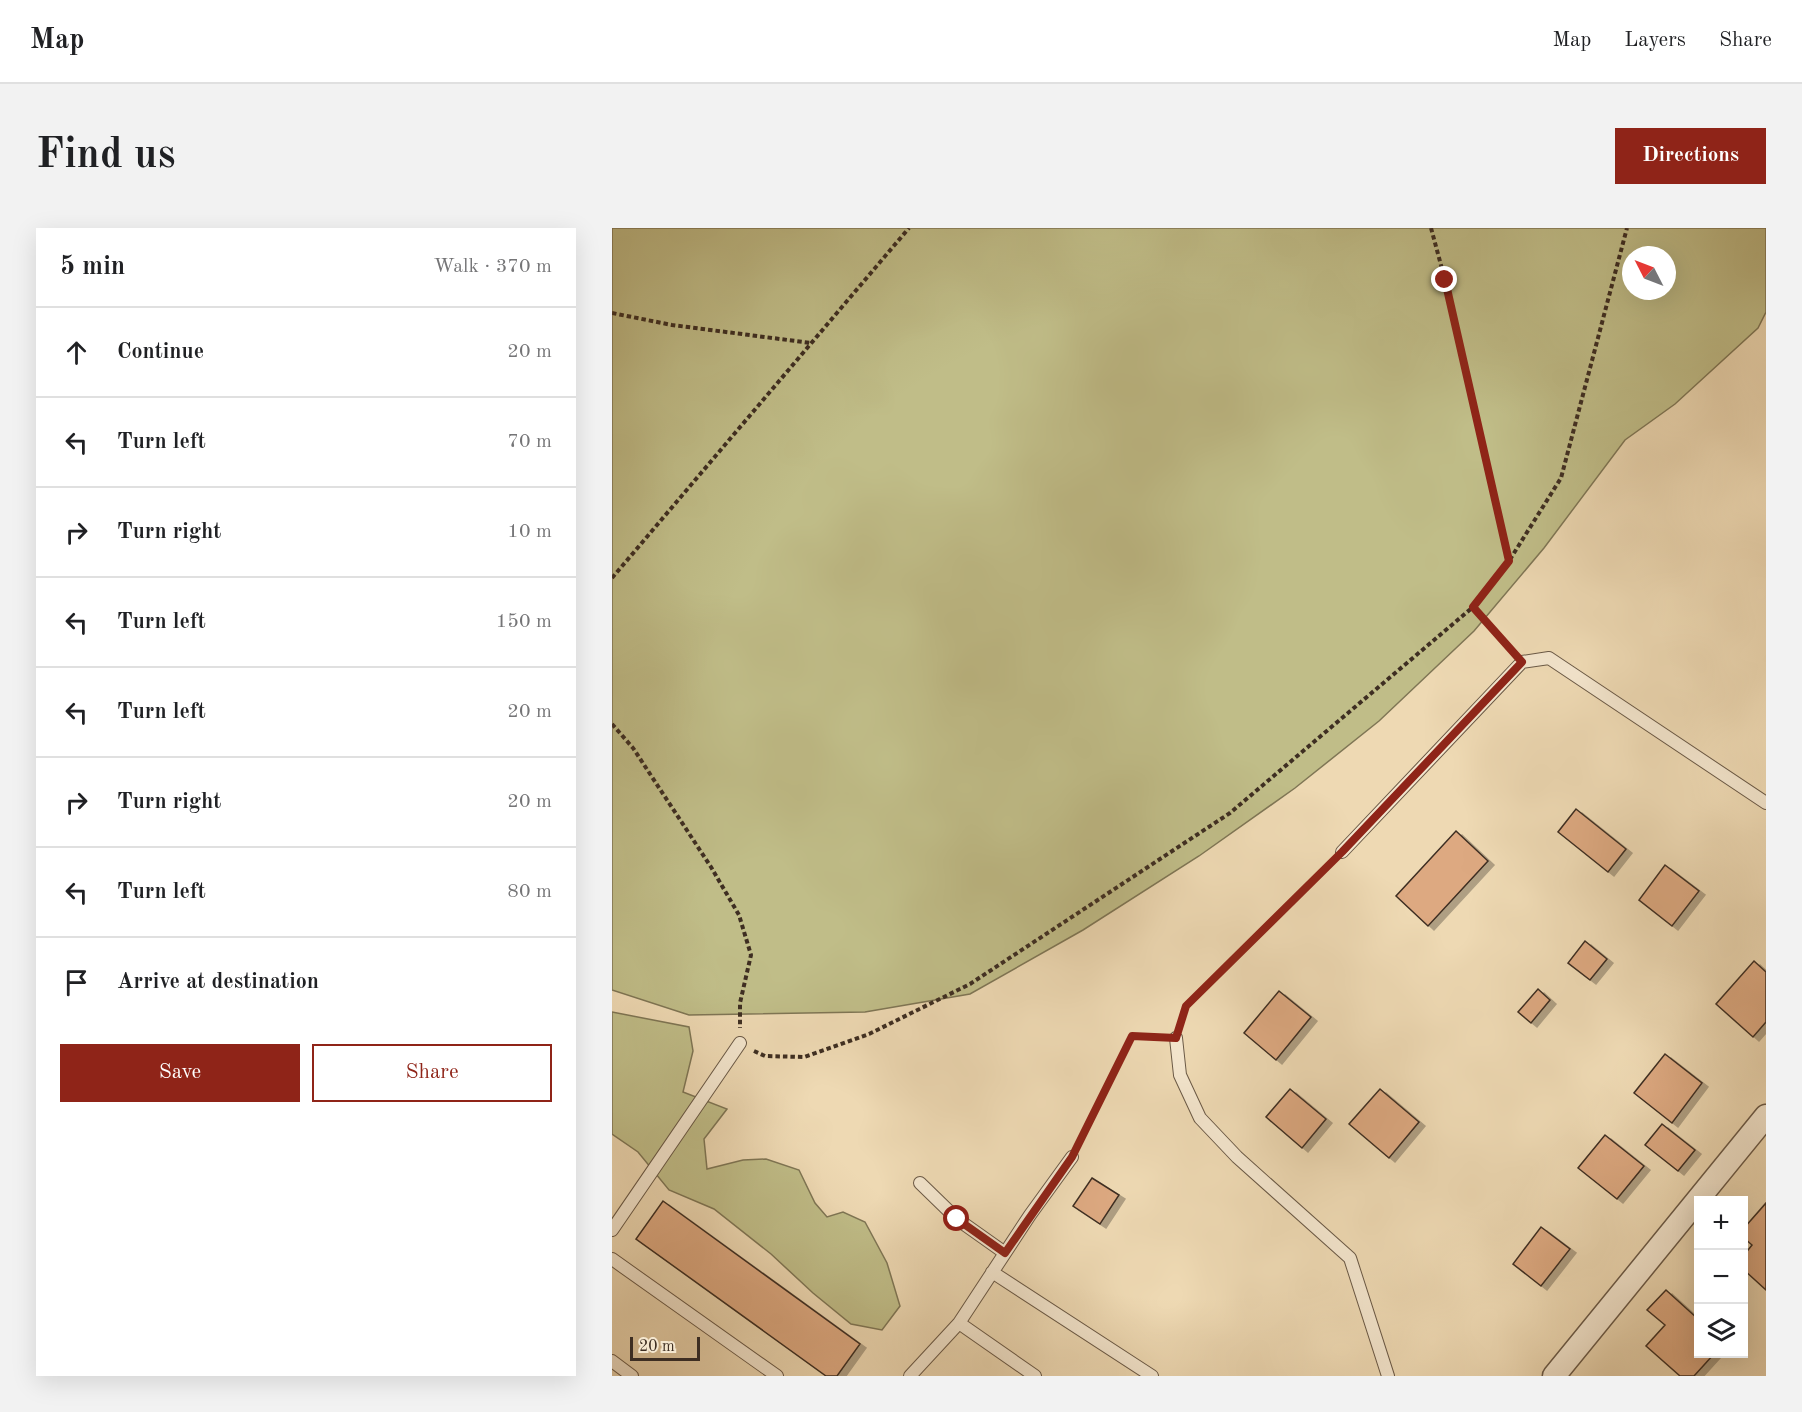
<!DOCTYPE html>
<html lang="en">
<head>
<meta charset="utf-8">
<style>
  body { margin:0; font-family:"Old Standard TT",serif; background:#f2f2f2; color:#202124 }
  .controls { position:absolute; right:18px; bottom:18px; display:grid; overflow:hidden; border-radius:0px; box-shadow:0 6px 24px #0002 }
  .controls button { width:54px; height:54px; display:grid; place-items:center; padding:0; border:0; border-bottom:2px solid #e0e0e0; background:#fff; color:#202124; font:30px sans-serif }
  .compass { position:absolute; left:1010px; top:18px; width:54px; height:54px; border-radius:50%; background:#fff; box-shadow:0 6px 24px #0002; rotate:312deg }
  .scale { position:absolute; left:18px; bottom:15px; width:70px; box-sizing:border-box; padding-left:6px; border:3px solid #3e2e22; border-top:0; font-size:16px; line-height:21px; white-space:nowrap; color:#3e2e22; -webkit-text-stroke:4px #f4e6ce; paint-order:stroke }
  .stop { position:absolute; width:18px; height:18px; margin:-14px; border:4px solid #8f2418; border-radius:50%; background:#fff }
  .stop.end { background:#8f2418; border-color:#fff; box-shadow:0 2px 6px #0008 }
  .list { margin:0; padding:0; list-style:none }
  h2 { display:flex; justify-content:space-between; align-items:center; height:78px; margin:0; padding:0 24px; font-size:26px }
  h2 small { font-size:20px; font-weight:400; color:#757577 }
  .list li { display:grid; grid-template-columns:39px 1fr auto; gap:18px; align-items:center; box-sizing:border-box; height:90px; padding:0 24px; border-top:2px solid #e0e0e0 }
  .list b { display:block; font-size:22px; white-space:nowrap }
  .list em { font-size:20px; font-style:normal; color:#757577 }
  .actions { display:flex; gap:12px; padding:18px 24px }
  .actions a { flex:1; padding:14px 0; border:2px solid #8f2418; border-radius:0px; text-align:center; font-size:21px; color:#8f2418 }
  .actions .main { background:#8f2418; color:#fff }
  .icon { flex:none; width:33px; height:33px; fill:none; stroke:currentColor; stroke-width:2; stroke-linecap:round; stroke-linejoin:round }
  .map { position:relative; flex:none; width:1154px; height:1148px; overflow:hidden; border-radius:0px }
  header { display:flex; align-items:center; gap:36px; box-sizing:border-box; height:84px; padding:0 30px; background:#fff; border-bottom:2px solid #e0e0e0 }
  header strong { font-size:28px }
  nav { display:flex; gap:33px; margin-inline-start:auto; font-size:21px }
  .intro { display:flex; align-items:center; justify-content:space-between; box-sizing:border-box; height:144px; padding:0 36px }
  h1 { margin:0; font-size:42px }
  .button { padding:15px 27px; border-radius:0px; background:#8f2418; color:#fff; font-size:21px; font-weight:700 }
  main { display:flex; gap:36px; padding:0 36px }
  aside { flex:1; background:#fff; border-radius:0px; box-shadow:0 6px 24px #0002 }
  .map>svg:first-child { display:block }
  .green { fill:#c0bd88; stroke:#7f7655; stroke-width:1.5; fill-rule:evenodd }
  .building { fill:#dda981; stroke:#3e2e22; stroke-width:1.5; filter:url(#shadow) }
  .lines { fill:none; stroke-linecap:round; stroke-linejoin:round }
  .lane-casing { stroke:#6a5946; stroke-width:14 }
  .street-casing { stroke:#6a5946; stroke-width:25 }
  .path { stroke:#3e2e22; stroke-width:4; stroke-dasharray:4.5 3; stroke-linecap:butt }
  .lane { stroke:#f4e6ce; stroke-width:12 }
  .street { stroke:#f4e6ce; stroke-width:22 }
  .route { stroke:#8f2418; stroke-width:8 }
</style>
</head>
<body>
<header>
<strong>Map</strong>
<nav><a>Map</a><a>Layers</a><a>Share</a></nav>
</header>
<div class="intro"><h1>Find us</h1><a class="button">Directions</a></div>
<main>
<aside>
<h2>5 min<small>Walk · 370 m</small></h2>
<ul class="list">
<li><svg class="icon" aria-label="ahead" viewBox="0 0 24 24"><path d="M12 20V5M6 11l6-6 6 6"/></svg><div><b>Continue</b></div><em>20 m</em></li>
<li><svg class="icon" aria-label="left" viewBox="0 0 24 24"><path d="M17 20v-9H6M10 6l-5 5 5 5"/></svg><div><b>Turn left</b></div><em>70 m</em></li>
<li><svg class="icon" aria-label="right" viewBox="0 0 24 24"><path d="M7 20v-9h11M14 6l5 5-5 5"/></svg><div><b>Turn right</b></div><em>10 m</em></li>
<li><svg class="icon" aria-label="left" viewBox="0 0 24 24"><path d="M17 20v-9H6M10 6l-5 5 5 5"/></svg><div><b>Turn left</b></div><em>150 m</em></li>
<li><svg class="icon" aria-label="left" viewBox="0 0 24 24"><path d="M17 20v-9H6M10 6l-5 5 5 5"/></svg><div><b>Turn left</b></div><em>20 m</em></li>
<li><svg class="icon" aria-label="right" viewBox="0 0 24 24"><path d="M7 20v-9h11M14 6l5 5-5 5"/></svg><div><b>Turn right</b></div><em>20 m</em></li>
<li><svg class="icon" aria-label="left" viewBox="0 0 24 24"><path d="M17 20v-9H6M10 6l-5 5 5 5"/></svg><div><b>Turn left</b></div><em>80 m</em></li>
<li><svg class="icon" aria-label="arrive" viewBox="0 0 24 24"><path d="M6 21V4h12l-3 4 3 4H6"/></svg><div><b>Arrive at destination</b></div></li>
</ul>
<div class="actions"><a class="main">Save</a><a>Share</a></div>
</aside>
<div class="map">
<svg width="1154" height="1148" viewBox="0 0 1154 1148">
  <defs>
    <filter id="shadow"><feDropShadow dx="6" dy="4" stdDeviation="0" flood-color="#0004"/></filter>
  </defs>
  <rect width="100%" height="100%" fill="#eed9b3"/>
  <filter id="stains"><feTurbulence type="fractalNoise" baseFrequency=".00333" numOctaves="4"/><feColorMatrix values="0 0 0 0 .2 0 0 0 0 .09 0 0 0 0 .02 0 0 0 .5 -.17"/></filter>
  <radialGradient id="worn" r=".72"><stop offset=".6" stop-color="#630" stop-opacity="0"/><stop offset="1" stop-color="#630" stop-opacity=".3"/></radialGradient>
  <path class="green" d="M 0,0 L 1154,0 L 1154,84 L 1146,100 L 1063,176 L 1013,212 L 932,320 L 862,403 L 767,493 L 683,560 L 587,628 L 471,702 L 358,766 L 253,784 L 77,787 L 0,762 ZM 1019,27 L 1055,27 L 1055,63 L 1019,63 Z
    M 0,784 L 77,799 L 81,823 L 71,864 L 115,881 L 92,911 L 95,941 L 131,932 L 154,931 L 187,942 L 203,975 L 215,989 L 231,984 L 253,994 L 275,1035 L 288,1078 L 270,1102 L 239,1096 L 201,1065 L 159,1026 L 102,981 L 57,962 L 26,924 L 0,906 Z"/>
  <path class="building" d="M 964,581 L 1014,621 L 996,644 L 946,604 Z
    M 844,603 L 876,633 L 816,698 L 784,668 Z
    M 1053,637 L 1087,663 L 1060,698 L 1027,672 Z
    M 973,713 L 995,731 L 978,752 L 956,735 Z
    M 1142,733 L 1154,744 L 1154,794 L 1141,809 L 1104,776 Z
    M 926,761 L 938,772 L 919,795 L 906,784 Z
    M 667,763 L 699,789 L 664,832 L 632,805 Z
    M 1053,826 L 1090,855 L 1060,895 L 1022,865 Z
    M 678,861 L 714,891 L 690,920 L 654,889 Z
    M 768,861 L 807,894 L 777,930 L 737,896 Z
    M 1050,896 L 1083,922 L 1066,943 L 1033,917 Z
    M 993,907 L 1032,938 L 1005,971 L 966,940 Z
    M 480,950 L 507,967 L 488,996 L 461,978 Z
    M 51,973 L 248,1116 L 225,1148 L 214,1148 L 24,1011 Z
    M 1154,975 L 1154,1062 L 1132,1042 L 1132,1027 L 1140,1017 L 1132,1010 L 1132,1000 Z
    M 929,999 L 958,1021 L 929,1058 L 901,1036 Z
    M 1054,1062 L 1086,1091 L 1086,1126 L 1102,1126 L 1082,1148 L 1068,1148 L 1034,1118 L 1053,1097 L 1035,1082 Z"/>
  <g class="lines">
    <defs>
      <path id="lane" d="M 730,624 L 910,434 L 937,430 L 1154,575
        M 564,810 L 568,847 L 588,890 L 625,929 L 738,1030 L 776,1148
        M 308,955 L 345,991 L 393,1025
        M 0,1002 L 128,815
        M 0,1031 L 165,1148
        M 380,1044 L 540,1148
        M 347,1095 L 423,1148
        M 0,1133 L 20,1148
        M 298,1148 L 347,1095 L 418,987 L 460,929"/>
      <path id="street" d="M 942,1148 L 1154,888"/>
    </defs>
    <use href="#lane" class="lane-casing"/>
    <use href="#street" class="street-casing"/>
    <path class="path" d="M 819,0 L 833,52 L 897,332
      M 0,85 L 60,97 L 199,115
      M 0,350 L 297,0
      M 861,379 L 900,422
      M 0,496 L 21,520 L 99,639 L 127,687 L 139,727 L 128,775 L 128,800
      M 569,794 L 574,778 L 719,635
      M 142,823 L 153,828 L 192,829 L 257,806 L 358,756 L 618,585 L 861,379 L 897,333 L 949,250 L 1015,0
      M 467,915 L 520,808 L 549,809"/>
    <use href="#lane" class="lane"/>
    <use href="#street" class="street"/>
  </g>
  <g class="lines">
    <path class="route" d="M 345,991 L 393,1025 L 460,929 L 520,808 L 564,810 L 574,778 L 730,624 L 910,434 L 861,379 L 897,333 L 833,52"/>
  </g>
  <rect width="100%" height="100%" filter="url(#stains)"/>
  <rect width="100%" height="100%" fill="url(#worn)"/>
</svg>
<div class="controls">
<button>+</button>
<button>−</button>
<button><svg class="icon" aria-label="layers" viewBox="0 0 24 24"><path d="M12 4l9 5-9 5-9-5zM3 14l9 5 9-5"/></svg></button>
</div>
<svg class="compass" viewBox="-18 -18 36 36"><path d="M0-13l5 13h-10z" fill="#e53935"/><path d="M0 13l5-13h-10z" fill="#757577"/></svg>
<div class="scale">20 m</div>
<div class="stop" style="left:345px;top:991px"></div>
<div class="stop end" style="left:833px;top:52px"></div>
</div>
</main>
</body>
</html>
